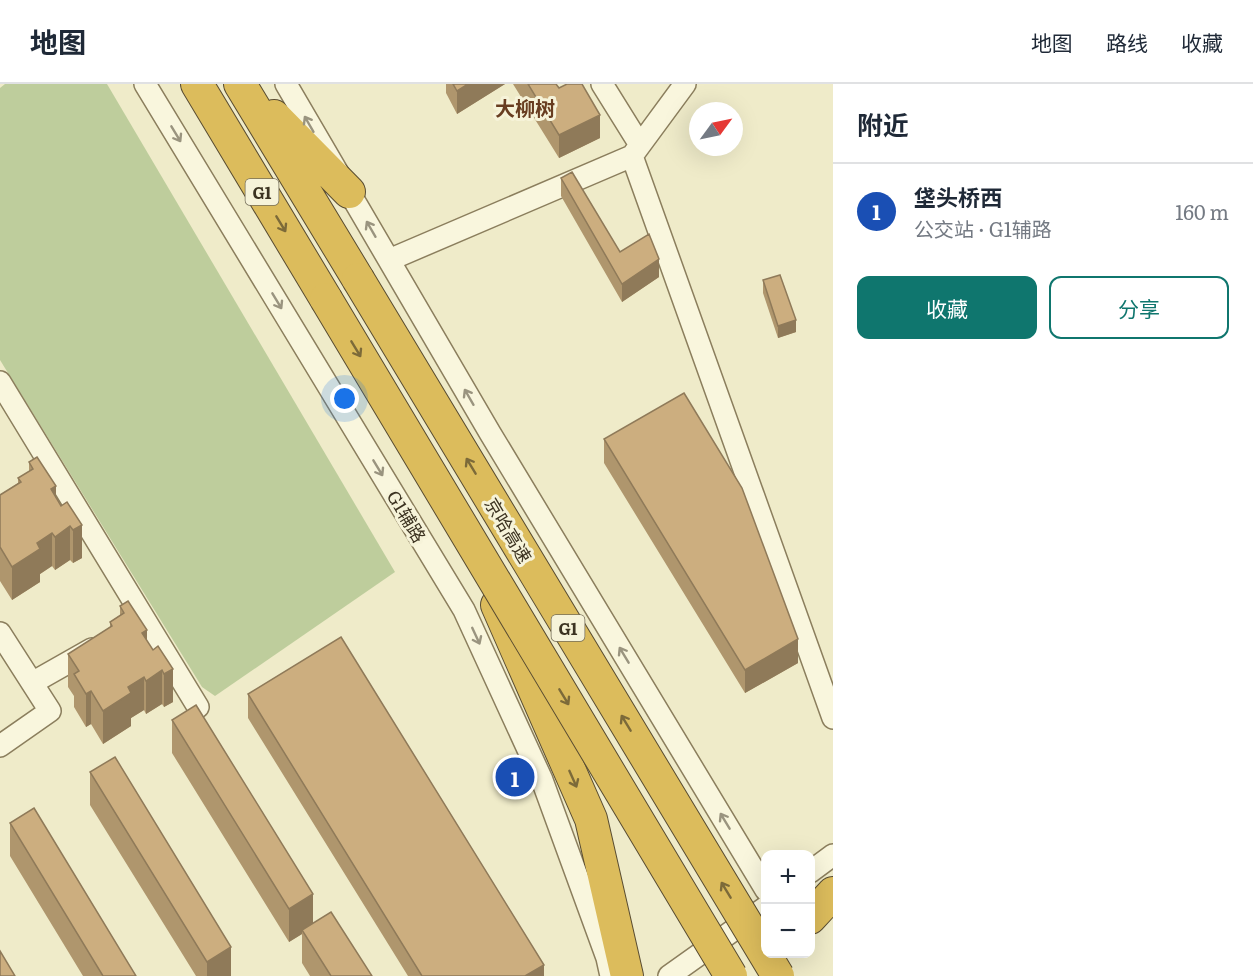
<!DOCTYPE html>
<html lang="zh">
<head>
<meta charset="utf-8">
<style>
  body { margin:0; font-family:Literata,"Noto Sans SC",serif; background:#f2f2f3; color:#1f2937 }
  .controls { position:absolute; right:18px; bottom:18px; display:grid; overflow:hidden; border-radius:12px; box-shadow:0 6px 24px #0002 }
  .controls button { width:54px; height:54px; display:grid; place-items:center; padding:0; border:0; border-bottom:2px solid #e0e1e3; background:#fff; color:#1f2937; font:30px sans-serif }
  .compass { position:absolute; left:689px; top:18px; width:54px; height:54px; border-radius:50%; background:#fff; box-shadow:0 6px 24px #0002; rotate:57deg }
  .you { position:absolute; left:345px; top:315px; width:21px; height:21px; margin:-15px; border:4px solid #fff; border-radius:50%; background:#1a73e8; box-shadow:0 0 0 9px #1a73e833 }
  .badge { display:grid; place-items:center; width:39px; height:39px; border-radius:50%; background:#0f766e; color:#fff; font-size:20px; font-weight:700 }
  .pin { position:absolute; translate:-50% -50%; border:3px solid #fff; box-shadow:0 2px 6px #0006 }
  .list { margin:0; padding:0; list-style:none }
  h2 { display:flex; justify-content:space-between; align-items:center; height:78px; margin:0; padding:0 24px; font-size:26px }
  h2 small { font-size:20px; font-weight:400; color:#747a83 }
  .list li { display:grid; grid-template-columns:39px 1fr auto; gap:18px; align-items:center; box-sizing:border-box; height:96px; padding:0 24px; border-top:2px solid #e0e1e3 }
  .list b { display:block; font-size:22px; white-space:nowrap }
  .list p { margin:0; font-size:20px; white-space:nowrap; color:#747a83 }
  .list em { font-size:20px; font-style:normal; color:#747a83 }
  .actions { display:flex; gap:12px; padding:18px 24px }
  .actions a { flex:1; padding:14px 0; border:2px solid #0f766e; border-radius:12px; text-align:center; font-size:21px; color:#0f766e }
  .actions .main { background:#0f766e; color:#fff }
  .map { position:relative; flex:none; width:833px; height:892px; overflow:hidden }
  header { display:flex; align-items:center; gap:36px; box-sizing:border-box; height:84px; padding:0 30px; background:#fff; border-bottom:2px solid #e0e1e3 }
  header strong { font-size:28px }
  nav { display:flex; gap:33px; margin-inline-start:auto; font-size:21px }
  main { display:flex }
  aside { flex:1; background:#fff }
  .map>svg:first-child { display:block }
  .green { fill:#becd9c }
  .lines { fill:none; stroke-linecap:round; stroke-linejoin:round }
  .minor-casing { stroke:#8b7e5d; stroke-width:24 }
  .highway-casing { stroke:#594c31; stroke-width:34 }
  .minor { stroke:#f9f6dd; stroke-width:21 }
  .highway { stroke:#dcbc5c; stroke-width:32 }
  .highway-bridge-casing { stroke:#594c31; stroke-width:34; stroke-linecap:butt }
  .highway-bridge { stroke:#dcbc5c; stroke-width:32 }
  .wall { fill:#af966d }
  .shaded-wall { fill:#8f7a59 }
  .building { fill:#ccae7f; stroke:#8f7a59; stroke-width:1.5 }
  .oneway { stroke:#9a947f }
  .oneway2 { stroke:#7c6a39 }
  .labels { text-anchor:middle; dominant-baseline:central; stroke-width:6; stroke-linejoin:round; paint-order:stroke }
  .shield { fill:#f6f3d9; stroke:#746d58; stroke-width:1.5 }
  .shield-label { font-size:16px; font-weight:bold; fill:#3c3321 }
  .street-label { font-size:18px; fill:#3c3321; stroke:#f6f3d9 }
  .neighbourhood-label { font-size:20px; font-weight:bold; fill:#683d20; stroke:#f6f3d9 }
</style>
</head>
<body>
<header>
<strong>地图</strong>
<nav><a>地图</a><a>路线</a><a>收藏</a></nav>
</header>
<main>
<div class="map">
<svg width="833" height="892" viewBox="0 0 833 892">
  <rect width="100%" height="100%" fill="#efebc9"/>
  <path class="green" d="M 5,0 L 107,0 L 395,488 L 215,612 L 202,603 L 0,276 L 0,4 Z"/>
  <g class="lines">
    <defs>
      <path id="minor" d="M 145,0 L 464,526 L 542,696 L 607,874 L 611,892
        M 286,0 L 490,349 L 766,806
        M 602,0 L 640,61
        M 632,72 L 833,634
        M 389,176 L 632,72 L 685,0
        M 0,298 L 198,623
        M 0,549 L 50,627 L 0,662
        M 32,599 L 92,565
        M 810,788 L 833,771
        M 669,892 L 766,823"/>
      <path id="highway" d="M 197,0 L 326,215
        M 240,0 L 358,195
        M 274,32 L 349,108
        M 497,521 L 591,735 L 627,892
        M 810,834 L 833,809"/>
    </defs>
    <use href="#minor" class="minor-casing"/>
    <use href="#highway" class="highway-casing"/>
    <use href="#minor" class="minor"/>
    <use href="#highway" class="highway"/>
    <defs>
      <path id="highway-bridge" d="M 358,195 L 778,892
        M 326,215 L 731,892"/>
    </defs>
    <use href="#highway-bridge" class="highway-bridge-casing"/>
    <use href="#highway-bridge" class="highway-bridge"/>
  </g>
  <path class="wall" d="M 446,0 L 505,0 L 457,30 L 446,9 Z
    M 513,0 L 556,0 L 600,54 L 559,74 Z
    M 561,94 L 620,168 L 659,193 L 622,218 L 561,112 Z
    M 763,196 L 796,248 L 778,254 L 763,209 Z
    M 604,355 L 798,579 L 745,609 L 604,379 Z
    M 29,378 L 56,413 L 61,422 L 67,418 L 82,474 L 73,479 L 70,476 L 55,486 L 52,482 L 40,490 L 40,498 L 12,516 L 0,497 L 0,411 L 18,399 L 18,394 L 29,387 Z
    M 120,522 L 153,566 L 158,562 L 173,618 L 164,623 L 162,620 L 146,630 L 144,626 L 131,634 L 131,642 L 103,660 L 91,640 L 86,643 L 74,623 L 74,612 L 68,603 L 68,570 L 110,543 L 110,538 L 120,531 Z
    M 248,610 L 544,892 L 408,892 L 248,634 Z
    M 172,636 L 313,840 L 372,892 L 310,892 L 302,879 L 302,850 L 289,858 L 172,669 Z
    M 90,688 L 231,892 L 196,892 L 90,721 Z
    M 10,739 L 136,892 L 83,892 L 10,772 Z"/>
  <path class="shaded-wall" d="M 468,0 L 505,0 L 457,30 L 457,7 Z
    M 600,31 L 600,54 L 559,74 L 559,51 Z
    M 659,175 L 659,193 L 622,218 L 622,200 Z
    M 796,236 L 796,248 L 778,254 L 778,242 Z
    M 56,402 L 56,435 L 51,405 Z
    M 82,441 L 82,474 L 73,479 L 73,446 Z
    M 70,442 L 70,476 L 55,486 L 55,453 Z
    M 52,449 L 52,482 L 40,490 L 40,498 L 12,516 L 12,483 L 37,459 Z
    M 147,546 L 147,579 L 142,549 Z
    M 798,555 L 798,579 L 745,609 L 745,586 Z
    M 173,585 L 173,618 L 164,623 L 164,590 Z
    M 162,586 L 162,620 L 146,630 L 146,597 Z
    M 144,593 L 144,626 L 131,634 L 131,642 L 103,660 L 103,627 L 128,603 Z
    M 91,607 L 91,640 L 86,643 L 86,610 Z
    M 313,810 L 313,843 L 302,846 L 302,850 L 289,858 L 289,825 Z
    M 231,863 L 231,892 L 207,892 L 207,878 Z
    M 544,881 L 544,892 L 525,892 Z"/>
  <path class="building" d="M 453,0 L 468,0 L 457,7 Z
    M 528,0 L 556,0 L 559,4 L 567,0 L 582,0 L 600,31 L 559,51 Z
    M 572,88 L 620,168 L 649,150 L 659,175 L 622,200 L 561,94 Z
    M 780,191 L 796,236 L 778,242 L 763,196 Z
    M 684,309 L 742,404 L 798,555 L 745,586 L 604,355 Z
    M 37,373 L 56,402 L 51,405 L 61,422 L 67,418 L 82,441 L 73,446 L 70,442 L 55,453 L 52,449 L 37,459 L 40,465 L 12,483 L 0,463 L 0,411 L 21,398 L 18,394 L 33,385 L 29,378 Z
    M 128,517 L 147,546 L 142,549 L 153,566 L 158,562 L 173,585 L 164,590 L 162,586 L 146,597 L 144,593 L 128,603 L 131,609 L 103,627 L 91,607 L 86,610 L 74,590 L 79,587 L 68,570 L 112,542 L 110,538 L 124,529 L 120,522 Z
    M 341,553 L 544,881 L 525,892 L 422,892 L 248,610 Z
    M 196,621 L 313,810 L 289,825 L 172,636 Z
    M 115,673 L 231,863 L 207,878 L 90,688 Z
    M 34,724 L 136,892 L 103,892 L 10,739 Z
    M 331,828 L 372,892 L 331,892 L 302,846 Z
    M 0,867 L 15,892 L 0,892 Z"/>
  <defs><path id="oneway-shaft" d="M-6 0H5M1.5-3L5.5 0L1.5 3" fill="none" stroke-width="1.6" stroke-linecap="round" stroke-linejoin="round" transform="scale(1.5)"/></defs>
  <g class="oneway">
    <use href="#oneway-shaft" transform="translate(309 40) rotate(-120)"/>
    <use href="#oneway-shaft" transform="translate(176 50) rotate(59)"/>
    <use href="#oneway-shaft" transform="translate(371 145) rotate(-120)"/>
    <use href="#oneway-shaft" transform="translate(277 217) rotate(59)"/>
    <use href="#oneway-shaft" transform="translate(469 313) rotate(-120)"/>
    <use href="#oneway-shaft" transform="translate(378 384) rotate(59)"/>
    <use href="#oneway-shaft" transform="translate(476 552) rotate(65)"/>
    <use href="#oneway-shaft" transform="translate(624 571) rotate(-121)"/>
    <use href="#oneway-shaft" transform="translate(725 737) rotate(-121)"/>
  </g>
  <g class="oneway2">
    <use href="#oneway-shaft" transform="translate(281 140) rotate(59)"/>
    <use href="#oneway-shaft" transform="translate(356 265) rotate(59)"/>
    <use href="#oneway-shaft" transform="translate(471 382) rotate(-121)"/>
    <use href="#oneway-shaft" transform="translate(564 613) rotate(59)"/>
    <use href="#oneway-shaft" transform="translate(626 639) rotate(-121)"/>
    <use href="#oneway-shaft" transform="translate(573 695) rotate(66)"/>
    <use href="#oneway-shaft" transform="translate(726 806) rotate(-121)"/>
  </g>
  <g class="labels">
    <g class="shield">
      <rect x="245.5" y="95" width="33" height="26" rx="4.5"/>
      <rect x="551.5" y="531" width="33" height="26" rx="4.5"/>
    </g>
    <g class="shield-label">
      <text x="262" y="108">G1</text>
      <text x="568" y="544">G1</text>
    </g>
    <g class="street-label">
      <text transform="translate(407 432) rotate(59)">G1辅路</text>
      <text transform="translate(509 446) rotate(59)">京哈高速</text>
    </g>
    <g class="neighbourhood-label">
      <text x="525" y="23">大柳树</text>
    </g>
  </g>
</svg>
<div class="controls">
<button>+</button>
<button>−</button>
</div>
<svg class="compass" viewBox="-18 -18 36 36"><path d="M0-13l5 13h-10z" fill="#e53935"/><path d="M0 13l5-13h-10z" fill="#747a83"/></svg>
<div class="you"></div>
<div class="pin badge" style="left:515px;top:693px;background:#1a4fb4">1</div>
</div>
<aside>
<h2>附近<small></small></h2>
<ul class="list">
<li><span class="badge" style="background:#1a4fb4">1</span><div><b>垡头桥西</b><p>公交站 · G1辅路</p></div><em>160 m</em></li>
</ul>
<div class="actions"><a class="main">收藏</a><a>分享</a></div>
</aside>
</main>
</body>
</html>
